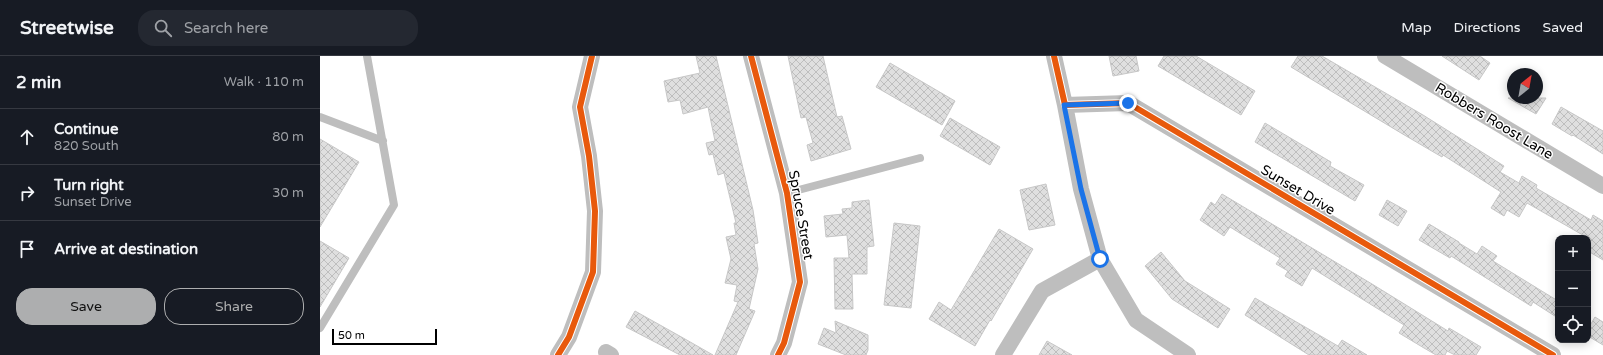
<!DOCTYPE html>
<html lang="en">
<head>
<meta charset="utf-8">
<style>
  body { margin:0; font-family:"Varela Round",sans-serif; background:#242831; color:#f1f3f6 }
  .controls { position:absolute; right:12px; bottom:12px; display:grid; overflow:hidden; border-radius:8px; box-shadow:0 2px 10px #0003 }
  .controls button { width:36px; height:36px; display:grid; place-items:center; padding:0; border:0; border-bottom:1px solid #363941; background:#171b24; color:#f1f3f6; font:20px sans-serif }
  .compass { position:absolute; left:1187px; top:12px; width:36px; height:36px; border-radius:50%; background:#171b24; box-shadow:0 2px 10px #0003; rotate:31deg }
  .scale { position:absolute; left:12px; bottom:10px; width:105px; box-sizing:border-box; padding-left:4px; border:2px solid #000; border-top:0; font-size:11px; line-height:14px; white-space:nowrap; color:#000; -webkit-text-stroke:3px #fff; paint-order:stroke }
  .stop { position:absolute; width:12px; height:12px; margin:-9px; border:3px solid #1a73e8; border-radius:50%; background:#fff }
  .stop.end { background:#1a73e8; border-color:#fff; box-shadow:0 1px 4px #0008 }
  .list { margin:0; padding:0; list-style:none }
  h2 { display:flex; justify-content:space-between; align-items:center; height:52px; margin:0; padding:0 16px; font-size:17px }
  h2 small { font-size:13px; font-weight:400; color:#9ea1a6 }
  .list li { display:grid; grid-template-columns:26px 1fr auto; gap:12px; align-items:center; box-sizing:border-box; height:56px; padding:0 16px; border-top:1px solid #363941 }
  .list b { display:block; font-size:15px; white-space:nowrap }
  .list p { margin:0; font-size:13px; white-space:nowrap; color:#9ea1a6 }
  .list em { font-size:13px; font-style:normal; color:#9ea1a6 }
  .actions { display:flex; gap:8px; padding:12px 16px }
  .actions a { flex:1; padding:9px 0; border:1px solid #adaeaf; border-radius:16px; text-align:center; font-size:14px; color:#adaeaf }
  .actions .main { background:#adaeaf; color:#111 }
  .icon { flex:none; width:22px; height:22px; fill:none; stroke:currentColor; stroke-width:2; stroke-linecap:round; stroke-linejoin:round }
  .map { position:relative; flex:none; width:1283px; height:299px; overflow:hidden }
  header { display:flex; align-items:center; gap:24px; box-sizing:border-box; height:56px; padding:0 20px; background:#171b24; border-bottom:1px solid #363941 }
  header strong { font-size:19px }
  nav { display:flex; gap:22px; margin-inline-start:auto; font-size:14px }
  .search { width:280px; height:36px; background:#242831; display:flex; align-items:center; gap:10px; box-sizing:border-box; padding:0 14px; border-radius:16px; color:#9ea1a6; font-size:15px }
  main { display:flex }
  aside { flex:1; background:#171b24 }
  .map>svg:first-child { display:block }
  .building { fill:url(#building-cross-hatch); stroke:#c7c7c7 }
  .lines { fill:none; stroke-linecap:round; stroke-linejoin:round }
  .lane { stroke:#bebebe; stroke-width:8 }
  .street { stroke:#bebebe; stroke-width:16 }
  .cycleway-casing { stroke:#fff; stroke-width:8 }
  .cycleway { stroke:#e8590c; stroke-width:6 }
  .route { stroke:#1a73e8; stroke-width:5 }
  .labels { text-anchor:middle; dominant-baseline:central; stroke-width:3; stroke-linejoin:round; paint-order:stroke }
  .street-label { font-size:14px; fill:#000; stroke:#fff }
</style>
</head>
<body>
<header>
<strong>Streetwise</strong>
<div class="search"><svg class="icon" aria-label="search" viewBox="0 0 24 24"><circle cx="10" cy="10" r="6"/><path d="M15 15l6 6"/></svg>Search here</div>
<nav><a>Map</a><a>Directions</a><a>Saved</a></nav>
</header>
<main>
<aside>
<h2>2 min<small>Walk · 110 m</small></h2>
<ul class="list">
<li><svg class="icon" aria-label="ahead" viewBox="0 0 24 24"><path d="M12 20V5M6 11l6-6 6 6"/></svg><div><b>Continue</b><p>820 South</p></div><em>80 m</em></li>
<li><svg class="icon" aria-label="right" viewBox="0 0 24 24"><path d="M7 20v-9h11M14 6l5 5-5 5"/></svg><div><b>Turn right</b><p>Sunset Drive</p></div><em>30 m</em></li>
<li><svg class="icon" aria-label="arrive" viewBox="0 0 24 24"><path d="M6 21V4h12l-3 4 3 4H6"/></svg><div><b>Arrive at destination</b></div></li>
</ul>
<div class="actions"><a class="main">Save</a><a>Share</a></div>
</aside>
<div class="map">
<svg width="1283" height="299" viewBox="0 0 1283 299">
  <defs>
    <pattern id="building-cross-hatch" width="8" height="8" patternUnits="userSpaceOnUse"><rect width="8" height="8" fill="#dfdfdf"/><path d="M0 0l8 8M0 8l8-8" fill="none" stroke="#bebebe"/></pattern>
  </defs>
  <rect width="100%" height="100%" fill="#fff"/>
  <path class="building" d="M 376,0 L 396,0 L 433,154 L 438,187 L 434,188 L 438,213 L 429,253 L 435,255 L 416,299 L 395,299 L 418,246 L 414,245 L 417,229 L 405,227 L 411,203 L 406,181 L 416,179 L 414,167 L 416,167 L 404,117 L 398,119 L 393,98 L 389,99 L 386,87 L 395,85 L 388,51 L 363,58 L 360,44 L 348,46 L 344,25 L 380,17 Z
    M 468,0 L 503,0 L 517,61 L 522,60 L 531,93 L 491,105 L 487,89 L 493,87 L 486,61 L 481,62 Z
    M 789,0 L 816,0 L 819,15 L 793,20 Z
    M 844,0 L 876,0 L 935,35 L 921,59 L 838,10 Z
    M 978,0 L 1002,0 L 1103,59 L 1184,110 L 1180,116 L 1199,127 L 1202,120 L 1217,129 L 1216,132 L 1271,164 L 1273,159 L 1283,165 L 1283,204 L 1268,195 L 1268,182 L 1207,147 L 1199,161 L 1187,154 L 1184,160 L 1171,152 L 1181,136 L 1123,99 L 1122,101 L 1081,77 L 971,11 Z
    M 1122,0 L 1160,0 L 1170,7 L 1159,24 Z
    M 570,7 L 635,45 L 622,69 L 556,31 Z
    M 1188,42 L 1226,42 L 1216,58 Z
    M 1241,51 L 1283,75 L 1283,98 L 1253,79 L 1252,80 L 1232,68 Z
    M 630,62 L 680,91 L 670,109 L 620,80 Z
    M 945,67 L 1011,106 L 1010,110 L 1044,129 L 1035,145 L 935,86 Z
    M 0,83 L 39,106 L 0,171 Z
    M 726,128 L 735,169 L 709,174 L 700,134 Z
    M 902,138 L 1052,228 L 1128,275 L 1129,272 L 1161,291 L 1156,299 L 1135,299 L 1127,295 L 1125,299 L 1116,299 L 1104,292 L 1079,277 L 1084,269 L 992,212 L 982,230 L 965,220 L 968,215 L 956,208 L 960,202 L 910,171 L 904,180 L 880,164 L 891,146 L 895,149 Z
    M 549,144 L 554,190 L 547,191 L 547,218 L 532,218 L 533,253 L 515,253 L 514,202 L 529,202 L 527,179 L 506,181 L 504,160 L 523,158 L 522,153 L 532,152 L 532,146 Z
    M 1067,144 L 1087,155 L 1078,170 L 1059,159 Z
    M 574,167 L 600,170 L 591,252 L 564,249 Z
    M 1109,168 L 1139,186 L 1139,187 L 1157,198 L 1162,190 L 1177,200 L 1173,205 L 1238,245 L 1238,262 L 1213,246 L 1211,250 L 1131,200 L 1130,202 L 1099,184 Z
    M 679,173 L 713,193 L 671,265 L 670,264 L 655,290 L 609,263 L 619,246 L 631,254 Z
    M 0,185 L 29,202 L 0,251 Z
    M 841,196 L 865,225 L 910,253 L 898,272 L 852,243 L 825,210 Z
    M 935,242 L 1018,290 L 1022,284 L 1047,299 L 989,299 L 925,259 Z
    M 315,255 L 365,283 L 393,299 L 360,299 L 306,271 Z
    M 1275,261 L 1283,266 L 1283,289 L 1268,280 L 1268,273 Z
    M 515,265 L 548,279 L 548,294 L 546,299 L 526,299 L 498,288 L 504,272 L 516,277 Z
    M 727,285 L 752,299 L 719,299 Z"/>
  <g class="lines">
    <path class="lane" d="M 0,61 L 63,85
      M 467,137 L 600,102
      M 0,272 L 74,149 L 47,0"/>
    <path class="street" d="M 431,0 L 467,137 L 480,226 L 464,287 L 458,299
      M 734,0 L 745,49 L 808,47 L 1233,299
      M 1065,0 L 1283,130
      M 745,49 L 761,133 L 780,203 L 816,264 L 868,299
      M 286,296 L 291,299
      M 238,299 L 249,281 L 273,216 L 275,155 L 269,100 L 260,51 L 272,0
      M 683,299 L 722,235 L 780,203"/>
    <defs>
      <path id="cycleway" d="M 431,0 L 467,137 L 480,226 L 464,287 L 458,299
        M 734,0 L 745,49 L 808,47 L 1233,299
        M 238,299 L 249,281 L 273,216 L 275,155 L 269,100 L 260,51 L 272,0"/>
    </defs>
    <use href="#cycleway" class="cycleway-casing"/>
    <use href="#cycleway" class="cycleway"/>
  </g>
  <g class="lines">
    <path class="route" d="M 780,203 L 761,133 L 744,49 L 808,47"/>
  </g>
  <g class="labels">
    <g class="street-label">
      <text transform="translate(1174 65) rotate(31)">Robbers Roost Lane</text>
      <text transform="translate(978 134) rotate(31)">Sunset Drive</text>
      <text transform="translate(481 159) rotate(80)">Spruce Street</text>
    </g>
  </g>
</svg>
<div class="controls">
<button>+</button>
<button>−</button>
<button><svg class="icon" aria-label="locate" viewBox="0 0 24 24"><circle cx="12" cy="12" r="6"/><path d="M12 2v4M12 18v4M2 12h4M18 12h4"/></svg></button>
</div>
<svg class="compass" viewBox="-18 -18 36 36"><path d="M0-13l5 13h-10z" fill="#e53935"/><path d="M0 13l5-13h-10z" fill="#9ea1a6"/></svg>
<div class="scale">50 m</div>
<div class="stop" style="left:780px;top:203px"></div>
<div class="stop end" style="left:808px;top:47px"></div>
</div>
</main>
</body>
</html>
